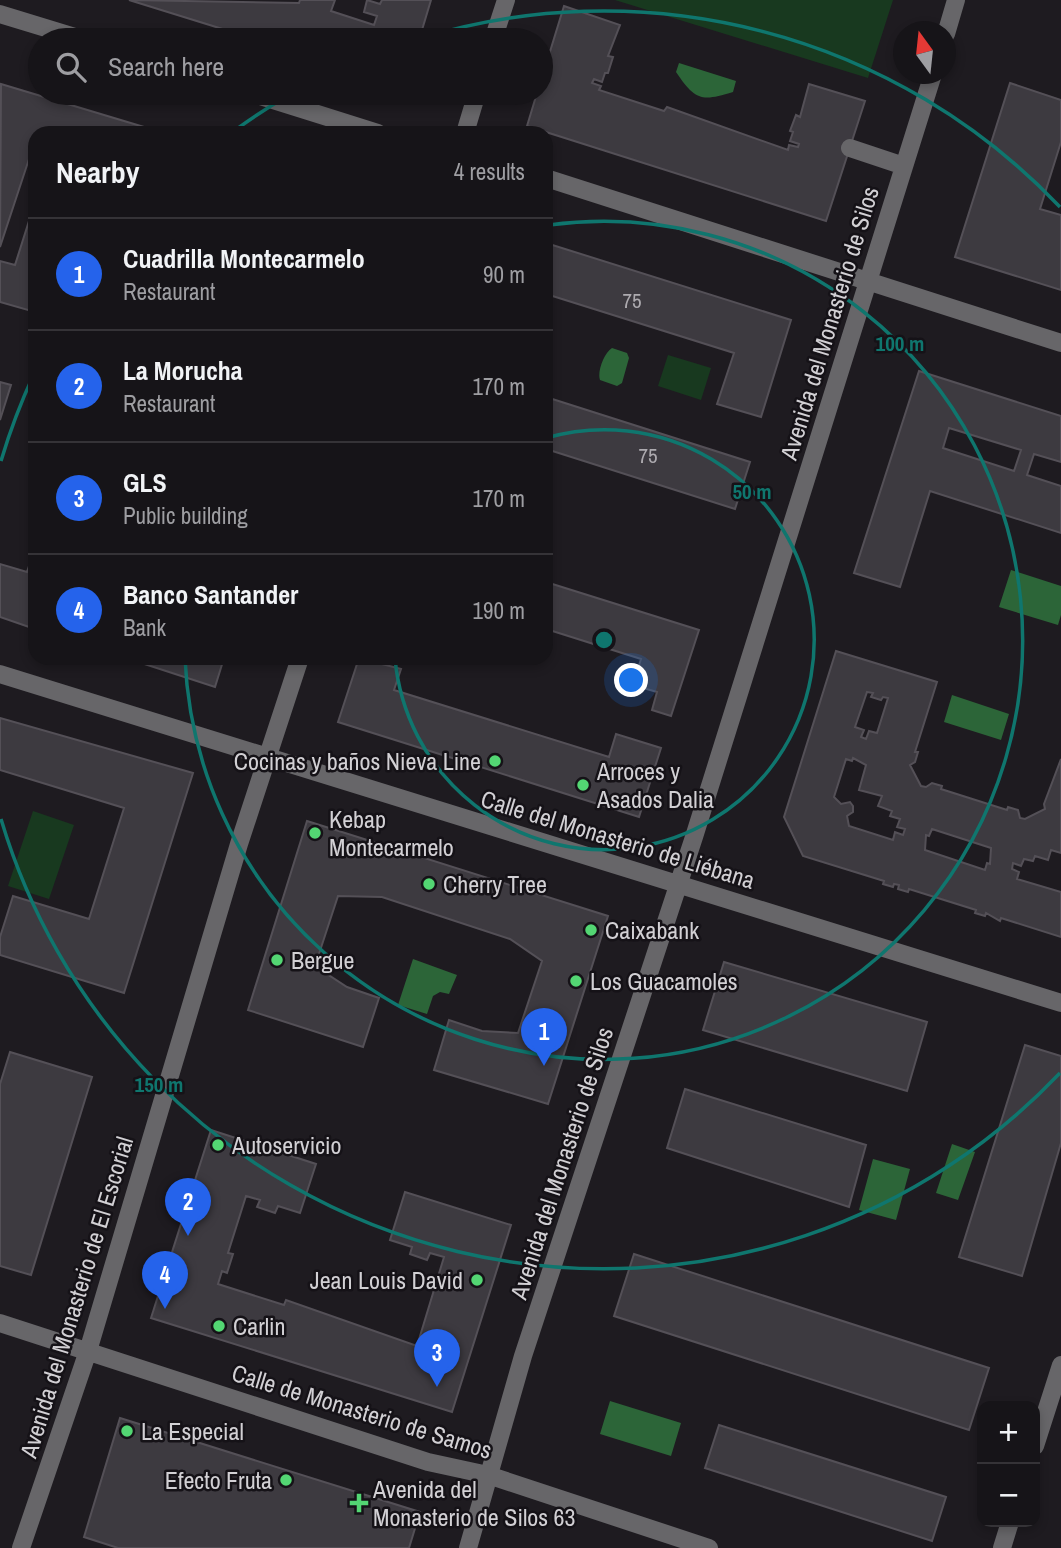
<!DOCTYPE html>
<html lang="en">
<head>
<meta charset="utf-8">
<style>
  body { margin:0; font-family:"Archivo Narrow",sans-serif; background:#1f1d21; color:#f1f3f6 }
  .controls { position:absolute; right:21px; bottom:21px; display:grid; overflow:hidden; border-radius:14px; box-shadow:0 4px 10px #0003 }
  .controls button { width:63px; height:63px; display:grid; place-items:center; padding:0; border:0; border-bottom:2px solid #353337; background:#161418; color:#f1f3f6; font:35px sans-serif }
  .compass { position:absolute; left:893px; top:21px; width:63px; height:63px; border-radius:50%; background:#161418; box-shadow:0 4px 10px #0003; rotate:345deg }
  .you { position:absolute; left:632px; top:681px; width:24px; height:24px; margin:-18px; border:5px solid #fff; border-radius:50%; background:#1a73e8; box-shadow:0 0 0 10px #1a73e833 }
  .badge { display:grid; place-items:center; width:46px; height:46px; border-radius:50%; background:#2563eb; color:#fff; font-size:23px; font-weight:700 }
  .pin { position:absolute; translate:-50% -58px; filter:drop-shadow(0 2px 4px #0008) }
  .pin::after { content:''; position:absolute; top:37px; width:24px; height:21px; background:inherit; clip-path:polygon(0 0,100% 0,50% 100%) }
  .list { margin:0; padding:0; list-style:none }
  h2 { display:flex; justify-content:space-between; align-items:center; height:91px; margin:0; padding:0 28px; font-size:30px }
  h2 small { font-size:23px; font-weight:400; color:#9e9ea2 }
  .list li { display:grid; grid-template-columns:46px 1fr auto; gap:21px; align-items:center; box-sizing:border-box; height:112px; padding:0 28px; border-top:2px solid #353337 }
  .list b { display:block; font-size:26px; white-space:nowrap }
  .list p { margin:0; font-size:23px; white-space:nowrap; color:#9e9ea2 }
  .list em { font-size:23px; font-style:normal; color:#9e9ea2 }
  .icon { flex:none; width:38px; height:38px; fill:none; stroke:currentColor; stroke-width:2; stroke-linecap:round; stroke-linejoin:round }
  .map { position:relative; flex:none; width:1061px; height:1548px; overflow:hidden }
  .search { position:absolute; background:#161418; box-shadow:0 4px 10px #0003; left:28px; top:28px; width:525px; height:77px; display:flex; align-items:center; gap:18px; box-sizing:border-box; padding:0 24px; border-radius:38px; color:#9e9ea2; font-size:26px }
  .panel { position:absolute; background:#161418; box-shadow:0 4px 10px #0003; left:28px; top:126px; width:525px; height:539px; border-radius:21px }
  .map>svg:first-child { display:block }
  .green { fill:#18391f }
  .water { fill:#2c6538 }
  .building { fill:#3d3a40; stroke:#545057; stroke-width:2; fill-rule:evenodd }
  .lines { fill:none; stroke-linecap:round; stroke-linejoin:round }
  .minor { stroke:#676669; stroke-width:18 }
  .ring { fill:none; stroke:#0f766e; stroke-width:3.5 }
  .poi-dot { fill:#53d673; stroke:#151217; stroke-width:2.5 }
  .labels { text-anchor:middle; dominant-baseline:central; stroke-width:5; stroke-linejoin:round; paint-order:stroke }
  .number-label { font-size:21px; fill:#adaaaf }
  .street-label { font-size:24px; fill:#d2d0d4; stroke:#151217 }
  .poi-label { font-size:24px; fill:#d2d0d4; stroke:#151217; text-anchor:start }
  .centre { fill:#0f766e; stroke:#151217; stroke-width:3.5 }
  .ring-label { font-size:21px; text-anchor:middle; font-weight:bold; fill:#0f766e; stroke:#151217; stroke-width:5; stroke-linejoin:round; paint-order:stroke }
</style>
</head>
<body>
<div class="map">
<svg width="1061" height="1548" viewBox="0 0 1061 1548">
  <rect width="100%" height="100%" fill="#1e1b20"/>
  <path class="green" d="M 615,0 L 893,0 L 868,78 Z
    M 668,355 L 711,368 L 701,400 L 658,386 Z
    M 33,811 L 74,825 L 49,899 L 8,886 Z"/>
  <path class="water" d="M 679,63 L 736,81 L 733,92 C 701,102 695,100 676,72 Z
    M 612,348 L 627,353 L 629,358 L 622,383 L 617,386 L 600,380 C 597,372 604,353 612,348 Z
    M 1011,570 L 1061,586 L 1061,615 L 1058,625 L 999,607 Z
    M 952,695 L 1009,714 L 1001,740 L 944,722 Z
    M 413,959 L 457,975 L 449,994 L 440,992 L 433,996 L 427,1014 L 398,1005 Z
    M 952,1144 L 975,1152 L 958,1200 L 936,1193 Z
    M 873,1159 L 910,1169 L 896,1220 L 859,1210 Z
    M 610,1401 L 681,1423 L 671,1456 L 600,1434 Z"/>
  <path class="building" d="M 129,0 L 299,3 L 300,0 L 335,0 L 331,11 L 374,25 L 377,16 L 364,12 L 367,0 L 380,4 L 382,0 L 431,0 L 419,40 L 258,40 Z
    M 564,6 L 620,25 L 608,56 L 613,57 L 608,73 L 605,73 L 602,82 L 594,79 L 592,83 L 601,86 L 599,90 L 664,111 L 667,107 L 788,150 L 789,145 L 798,147 L 799,144 L 790,141 L 793,132 L 790,131 L 796,115 L 800,117 L 809,84 L 865,101 L 826,221 L 527,126 L 537,93 L 541,93 L 541,81 Z
    M 1010,83 L 1061,100 L 1061,142 L 1040,209 L 1061,215 L 1061,290 L 955,257 Z
    M 1,84 L 164,133 L 35,133 L 35,166 L 30,156 L 0,247 Z
    M 35,202 L 35,312 L 0,302 L 0,261 L 15,265 Z
    M 546,243 L 791,320 L 761,417 L 717,404 L 734,353 L 546,294 Z
    M 919,371 L 1061,416 L 1061,462 L 1034,454 L 1027,475 L 1061,486 L 1061,533 L 930,491 L 900,587 L 854,573 ZM 949,428 L 1021,450 L 1014,471 L 943,448 Z
    M 0,382 L 11,385 L 0,420 Z
    M 546,397 L 750,462 L 735,509 L 546,449 Z
    M 32,557 L 35,558 L 35,629 L 0,617 L 0,564 L 27,572 Z
    M 546,582 L 699,630 L 671,716 L 652,710 L 657,692 L 633,685 L 641,659 L 546,629 Z
    M 836,651 L 937,682 L 915,752 L 918,752 L 915,762 L 910,765 L 921,786 L 926,787 L 932,783 L 942,786 L 941,789 L 1007,810 L 1008,807 L 1018,810 L 1020,818 L 1025,819 L 1045,809 L 1044,804 L 1061,759 L 1061,853 L 1051,850 L 1048,860 L 1035,856 L 1033,861 L 1024,859 L 1021,866 L 1013,863 L 1012,869 L 1019,872 L 1017,879 L 1061,892 L 1061,937 L 1001,918 L 1000,921 L 986,913 L 985,916 L 975,913 L 976,910 L 909,889 L 908,892 L 898,889 L 899,885 L 894,884 L 893,887 L 883,884 L 884,881 L 803,856 L 784,817 ZM 867,692 L 873,693 L 871,697 L 881,700 L 883,697 L 888,698 L 877,733 L 869,731 L 866,739 L 861,737 L 864,730 L 855,727 ZM 853,758 L 866,765 L 859,790 L 882,796 L 878,806 L 892,811 L 890,816 L 900,819 L 897,827 L 905,829 L 903,835 L 895,832 L 893,840 L 849,826 L 847,816 L 853,812 L 853,806 L 850,802 L 841,804 L 834,797 L 846,759 L 852,761 ZM 932,829 L 991,848 L 990,864 L 987,863 L 985,870 L 925,850 L 926,835 L 929,836 Z
    M 126,658 L 224,658 L 215,687 Z
    M 359,658 L 401,669 L 394,690 L 609,757 L 616,734 L 661,748 L 639,817 L 338,722 Z
    M 0,718 L 193,773 L 124,993 L 0,955 L 0,937 L 13,896 L 89,919 L 124,808 L 0,770 Z
    M 307,821 L 608,916 L 548,1104 L 434,1070 L 449,1020 L 482,1031 L 518,1033 L 542,961 L 510,939 L 382,897 L 338,896 L 315,966 L 347,987 L 379,998 L 363,1047 L 248,1010 Z
    M 724,962 L 927,1022 L 907,1091 L 703,1030 Z
    M 1025,1045 L 1061,1056 L 1061,1143 L 1022,1276 L 959,1257 Z
    M 10,1052 L 92,1077 L 31,1275 L 0,1266 L 0,1084 Z
    M 685,1089 L 866,1145 L 849,1207 L 667,1148 Z
    M 211,1130 L 316,1164 L 300,1213 L 278,1206 L 275,1213 L 257,1207 L 260,1200 L 246,1196 L 228,1253 L 233,1254 L 227,1273 L 222,1271 L 218,1284 L 284,1305 L 286,1300 L 417,1346 L 444,1257 L 430,1253 L 427,1260 L 410,1254 L 412,1247 L 390,1240 L 405,1192 L 511,1225 L 452,1412 L 151,1318 Z
    M 634,1254 L 989,1368 L 969,1430 L 614,1316 Z
    M 120,1418 L 420,1512 L 409,1548 L 118,1548 L 84,1537 Z
    M 719,1425 L 946,1497 L 932,1541 L 705,1468 Z"/>
  <g class="lines">
    <path class="minor" d="M 0,14 L 85,40
      M 946,34 L 956,0
      M 493,40 L 506,0
      M 251,93 L 378,133
      M 465,133 L 477,93
      M 850,148 L 904,166
      M 546,178 L 1061,343
      M 0,674 L 1061,1003
      M 0,1323 L 428,1462 L 488,1475 L 709,1548
      M 1035,1446 L 1061,1365
      M 21,1548 L 88,1351 L 239,844 L 300,658
      M 468,1548 L 523,1356 L 694,837 L 933,74
      M 1002,1548 L 1010,1522"/>
  </g>
  <g class="ring">
    <path d="M546 438A210 210 0 1 1 395 658"/>
    <path d="M549 225A419 419 0 1 1 185 658"/>
    <path d="M1060 1073A629 629 0 0 1 1 819M1 461A629 629 0 0 1 34 374M234 131A629 629 0 0 1 289 95M415 40A629 629 0 0 1 1060 207"/>
  </g>
  <g class="poi-dot">
    <circle cx="495" cy="761" r="7"/>
    <circle cx="583" cy="785" r="7"/>
    <circle cx="315" cy="833" r="7"/>
    <circle cx="429" cy="884" r="7"/>
    <circle cx="591" cy="930" r="7"/>
    <circle cx="277" cy="960" r="7"/>
    <circle cx="576" cy="981" r="7"/>
    <circle cx="218" cy="1145" r="7"/>
    <circle cx="477" cy="1280" r="7"/>
    <circle cx="219" cy="1326" r="7"/>
    <circle cx="127" cy="1431" r="7"/>
    <circle cx="286" cy="1480" r="7"/>
    <path d="M355.5 1492.5h7v7h7v7h-7v7h-7v-7h-7v-7h7z"/>
  </g>
  <g class="labels">
    <g class="number-label">
      <text x="632" y="300">75</text>
      <text x="648" y="455">75</text>
    </g>
    <g class="street-label">
      <text transform="translate(829 323) rotate(-73)">Avenida del Monasterio de Silos</text>
      <text transform="translate(618 839) rotate(17)">Calle del Monasterio de Liébana</text>
      <text transform="translate(561 1163) rotate(-72)">Avenida del Monasterio de Silos</text>
      <text transform="translate(76 1297) rotate(-73)">Avenida del Monasterio de El Escorial</text>
      <text transform="translate(362 1411) rotate(17)">Calle de Monasterio de Samos</text>
    </g>
    <g class="poi-label">
      <text x="481" y="761" text-anchor="end">Cocinas y baños Nieva Line</text>
      <text x="597" y="771">Arroces y<tspan x="597" dy="28">Asados Dalia</tspan></text>
      <text x="329" y="819">Kebap<tspan x="329" dy="28">Montecarmelo</tspan></text>
      <text x="443" y="884">Cherry Tree</text>
      <text x="605" y="930">Caixabank</text>
      <text x="291" y="960">Bergue</text>
      <text x="590" y="981">Los Guacamoles</text>
      <text x="232" y="1145">Autoservicio</text>
      <text x="463" y="1280" text-anchor="end">Jean Louis David</text>
      <text x="233" y="1326">Carlin</text>
      <text x="141" y="1431">La Especial</text>
      <text x="272" y="1480" text-anchor="end">Efecto Fruta</text>
      <text x="373" y="1489">Avenida del<tspan x="373" dy="28">Monasterio de Silos 63</tspan></text>
    </g>
  </g>
  <circle cx="604" cy="640" r="10" class="centre"/>
  <g class="ring-label">
    <text x="900" y="351">100 m</text>
    <text x="752" y="499">50 m</text>
    <text x="159" y="1092">150 m</text>
  </g>
</svg>
<div class="controls">
<button>+</button>
<button>−</button>
</div>
<svg class="compass" viewBox="-18 -18 36 36"><path d="M0-13l5 13h-10z" fill="#e53935"/><path d="M0 13l5-13h-10z" fill="#9e9ea2"/></svg>
<div class="you"></div>
<div class="pin badge" style="left:544px;top:1066px">1</div>
<div class="pin badge" style="left:188px;top:1236px">2</div>
<div class="pin badge" style="left:437px;top:1387px">3</div>
<div class="pin badge" style="left:165px;top:1309px">4</div>
<div class="search"><svg class="icon" aria-label="search" viewBox="0 0 24 24"><circle cx="10" cy="10" r="6"/><path d="M15 15l6 6"/></svg>Search here</div>
<section class="panel">
<h2>Nearby<small>4 results</small></h2>
<ul class="list">
<li><span class="badge">1</span><div><b>Cuadrilla Montecarmelo</b><p>Restaurant</p></div><em>90 m</em></li>
<li><span class="badge">2</span><div><b>La Morucha</b><p>Restaurant</p></div><em>170 m</em></li>
<li><span class="badge">3</span><div><b>GLS</b><p>Public building</p></div><em>170 m</em></li>
<li><span class="badge">4</span><div><b>Banco Santander</b><p>Bank</p></div><em>190 m</em></li>
</ul>
</section>
</div>
</body>
</html>
